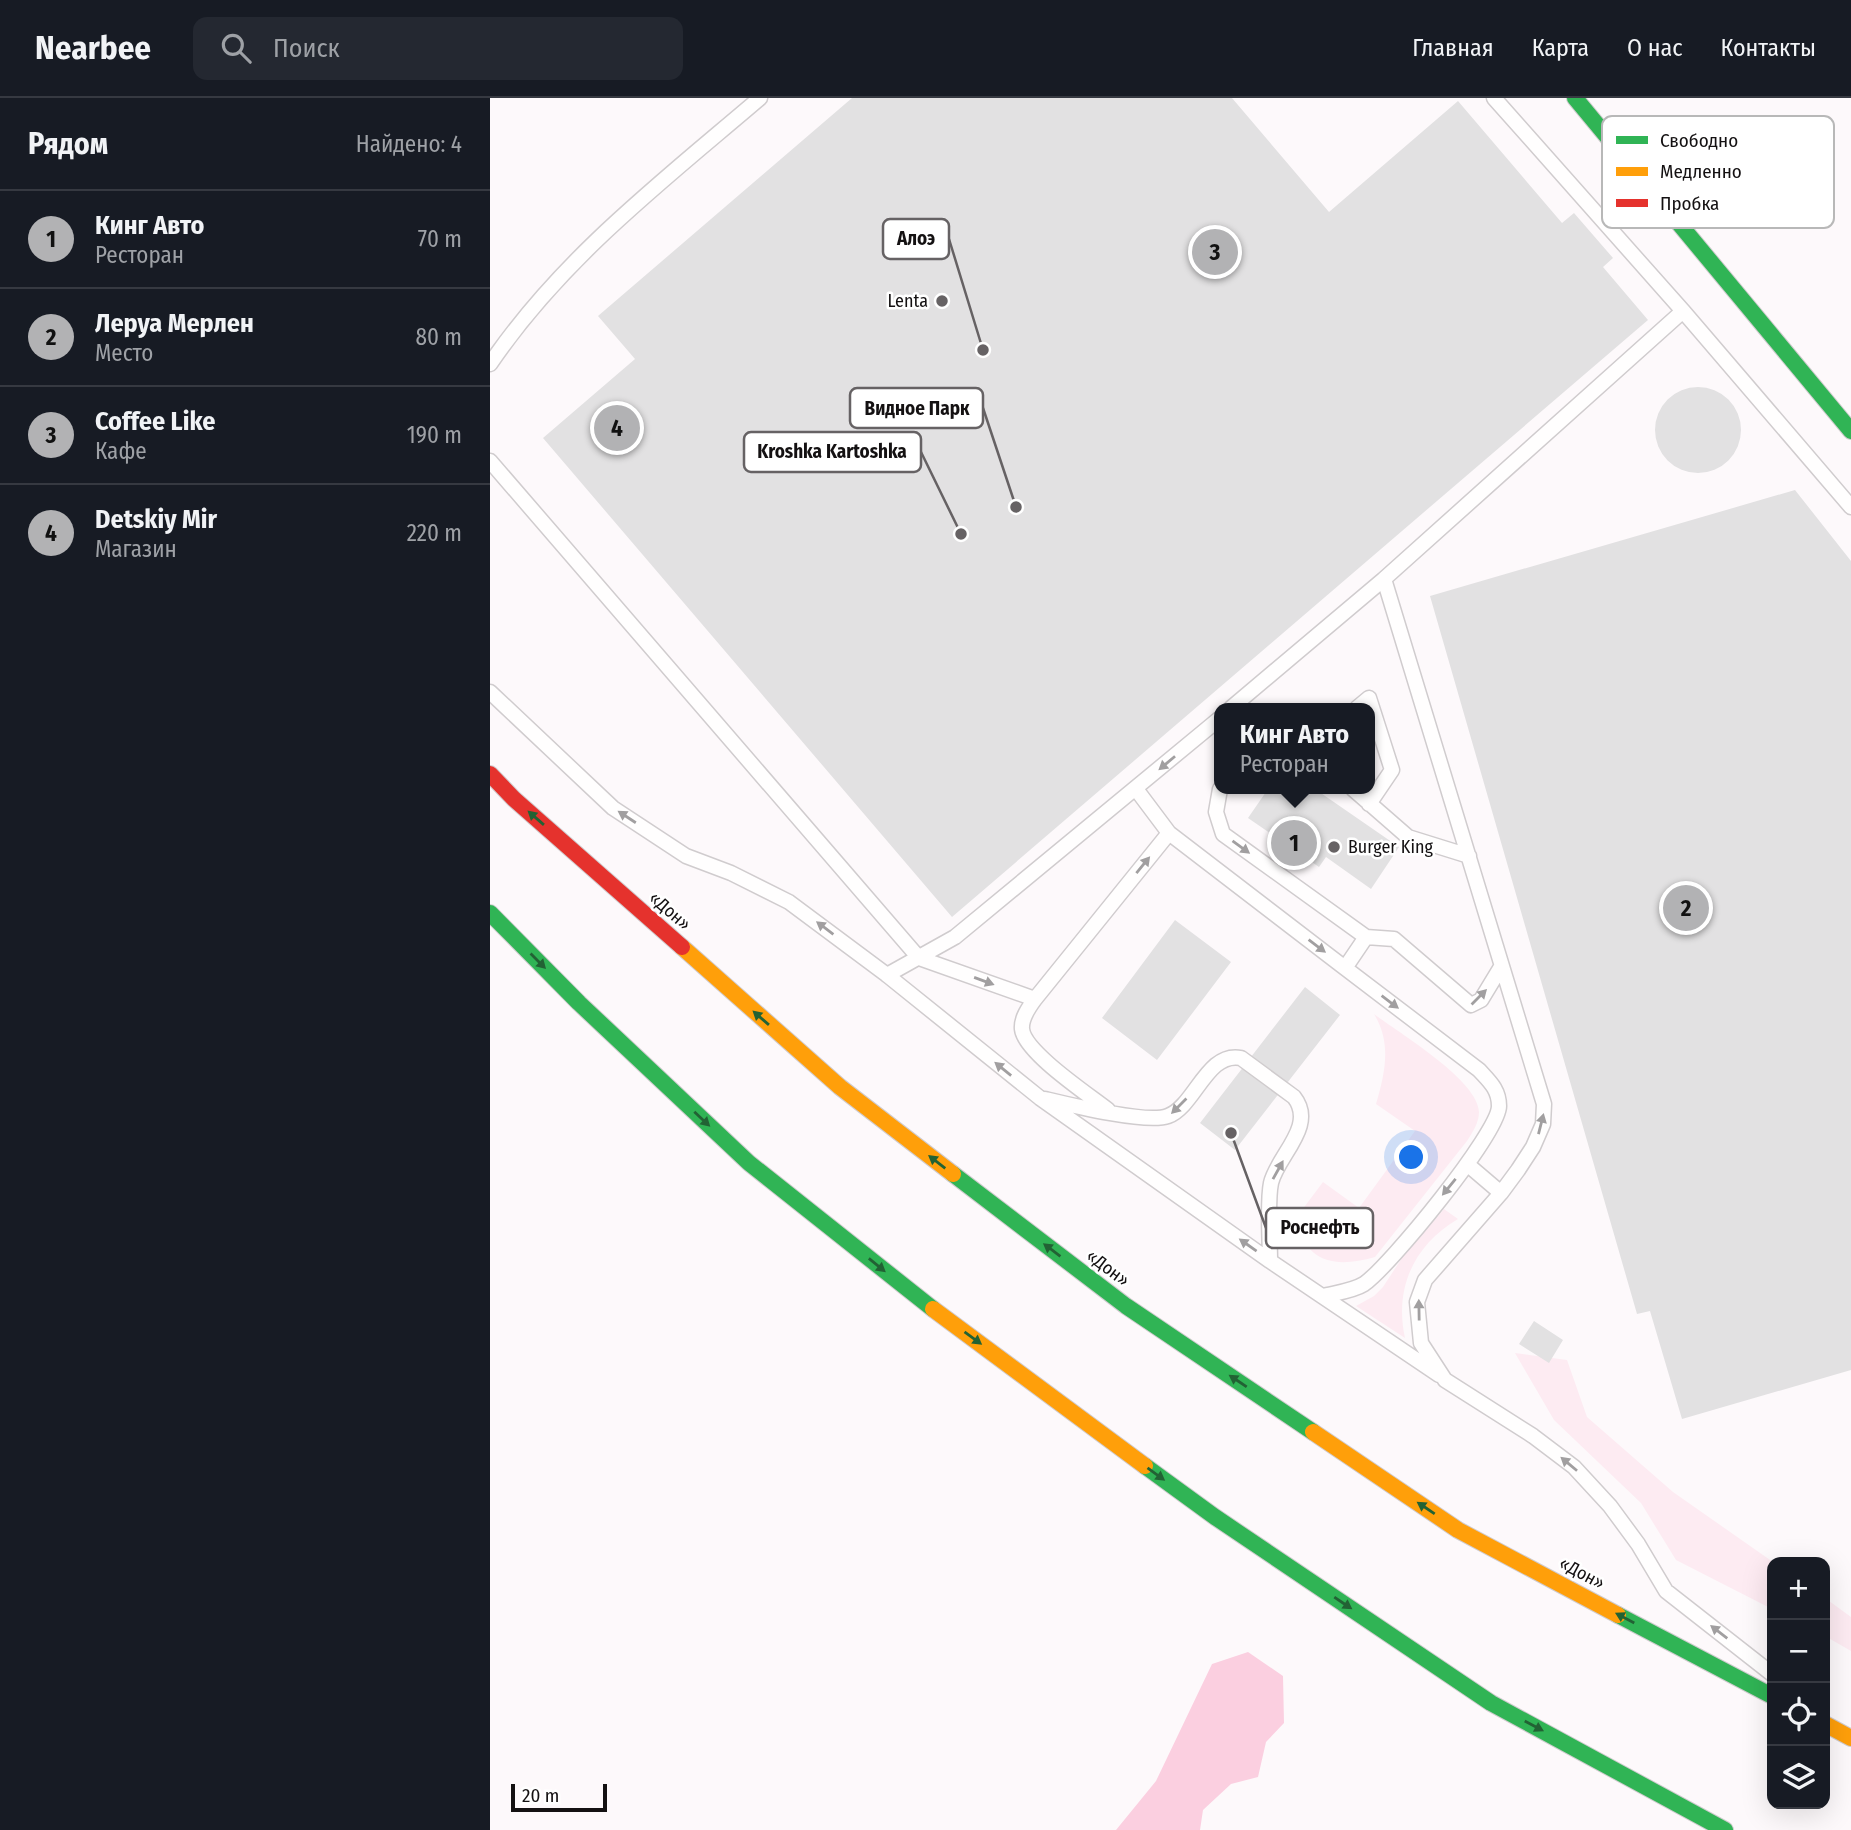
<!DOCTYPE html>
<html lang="ru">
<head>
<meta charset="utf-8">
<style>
  body { margin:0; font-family:"Fira Sans Condensed",sans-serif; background:#242831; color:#f1f3f6 }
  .controls { position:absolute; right:21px; bottom:21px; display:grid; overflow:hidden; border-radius:14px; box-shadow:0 7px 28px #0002 }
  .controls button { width:63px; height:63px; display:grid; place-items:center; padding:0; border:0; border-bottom:2px solid #363941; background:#171b24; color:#f1f3f6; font:35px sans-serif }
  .scale { position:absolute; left:21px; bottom:18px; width:96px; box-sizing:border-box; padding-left:7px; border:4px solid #141112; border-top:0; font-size:19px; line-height:24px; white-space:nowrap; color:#141112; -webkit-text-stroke:5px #fff; paint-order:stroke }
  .you { position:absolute; left:922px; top:1060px; width:24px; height:24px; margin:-18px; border:5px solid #fff; border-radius:50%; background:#1a73e8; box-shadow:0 0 0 10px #1a73e833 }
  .badge { display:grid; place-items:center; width:46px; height:46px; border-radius:50%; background:#b2b2b4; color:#111; font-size:23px; font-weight:700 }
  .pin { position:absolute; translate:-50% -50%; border:4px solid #fff; box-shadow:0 2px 7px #0006 }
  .popup { position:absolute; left:724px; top:605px; width:161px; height:91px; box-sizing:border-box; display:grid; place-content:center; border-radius:14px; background:#171b24; filter:drop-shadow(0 2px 5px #0005); font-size:23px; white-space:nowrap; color:#9ea1a6 }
  .popup b { font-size:26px; color:#f1f3f6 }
  .popup::after { content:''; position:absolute; left:50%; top:100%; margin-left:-14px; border:14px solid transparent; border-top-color:#171b24 }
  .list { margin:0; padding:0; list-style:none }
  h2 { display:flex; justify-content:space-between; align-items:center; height:91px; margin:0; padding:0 28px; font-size:30px }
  h2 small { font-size:23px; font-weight:400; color:#9ea1a6 }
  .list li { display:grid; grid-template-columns:46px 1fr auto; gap:21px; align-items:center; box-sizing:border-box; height:98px; padding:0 28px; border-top:2px solid #363941 }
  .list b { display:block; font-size:26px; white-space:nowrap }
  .list p { margin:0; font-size:23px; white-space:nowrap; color:#9ea1a6 }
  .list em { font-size:23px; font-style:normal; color:#9ea1a6 }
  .icon { flex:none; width:38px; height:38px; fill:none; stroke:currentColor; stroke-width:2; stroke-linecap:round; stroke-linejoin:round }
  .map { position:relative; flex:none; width:1361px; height:1732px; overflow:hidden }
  header { display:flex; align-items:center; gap:42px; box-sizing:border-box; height:98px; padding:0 35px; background:#171b24; border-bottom:2px solid #363941 }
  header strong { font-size:33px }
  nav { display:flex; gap:38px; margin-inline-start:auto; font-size:24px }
  .search { width:490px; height:63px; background:#242831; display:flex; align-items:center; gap:18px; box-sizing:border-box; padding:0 24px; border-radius:14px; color:#9ea1a6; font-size:26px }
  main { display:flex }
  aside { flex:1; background:#171b24 }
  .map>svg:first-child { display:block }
  .green { fill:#fdebf2 }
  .forest { fill:#fbcfe0 }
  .building { fill:#e2e1e2 }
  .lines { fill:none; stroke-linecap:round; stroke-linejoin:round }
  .lane-casing { stroke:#d0ccce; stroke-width:17 }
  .fast-casing { stroke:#d0ccce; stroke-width:18 }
  .slow-casing { stroke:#d0ccce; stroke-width:18 }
  .jam-casing { stroke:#d0ccce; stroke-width:18 }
  .lane { stroke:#fffefe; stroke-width:14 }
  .fast { stroke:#30b455; stroke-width:16 }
  .slow { stroke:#ff9f0a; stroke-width:16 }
  .jam { stroke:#e5322d; stroke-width:16 }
  .oneway { fill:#a19fa0 }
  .oneway2 { fill:#226234 }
  .poi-dot { fill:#666264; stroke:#fff; stroke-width:2.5 }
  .labels { text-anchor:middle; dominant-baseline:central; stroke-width:5; stroke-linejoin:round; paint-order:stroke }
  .poi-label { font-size:18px; fill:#141112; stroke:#fff; text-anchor:end }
  .street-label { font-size:18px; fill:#141112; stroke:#fff }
  .key { fill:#fff; stroke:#b8b8b8; stroke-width:2 }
  .key-label { font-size:19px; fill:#141112 }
  .leader { fill:none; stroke:#666264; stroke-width:2.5 }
  .callout-dot { fill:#666264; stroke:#fff; stroke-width:2.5 }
  .callout { fill:#fff; stroke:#666264; stroke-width:2.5 }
  .callout-label { font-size:19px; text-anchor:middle; font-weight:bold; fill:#141112 }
</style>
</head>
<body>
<header>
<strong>Nearbee</strong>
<div class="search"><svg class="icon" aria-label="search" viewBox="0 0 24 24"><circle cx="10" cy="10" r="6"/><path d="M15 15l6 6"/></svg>Поиск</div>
<nav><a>Главная</a><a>Карта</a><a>О нас</a><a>Контакты</a></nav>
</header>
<main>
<aside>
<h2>Рядом<small>Найдено: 4</small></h2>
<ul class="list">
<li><span class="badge">1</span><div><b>Кинг Авто</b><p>Ресторан</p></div><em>70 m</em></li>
<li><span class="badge">2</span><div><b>Леруа Мерлен</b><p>Место</p></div><em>80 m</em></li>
<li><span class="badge">3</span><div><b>Coffee Like</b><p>Кафе</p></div><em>190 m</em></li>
<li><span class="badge">4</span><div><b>Detskiy Mir</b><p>Магазин</p></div><em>220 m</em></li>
</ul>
</aside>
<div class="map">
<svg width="1361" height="1732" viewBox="0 0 1361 1732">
  <rect width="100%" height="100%" fill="#fdf9fb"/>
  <path class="green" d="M 884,916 C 909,935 988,982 989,1014 C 989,1025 982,1035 977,1043 L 885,1159 C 846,1170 815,1166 806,1120 L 833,1084 L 869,1110 L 925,1033 L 886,1006 C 895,975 902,945 884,916 Z
    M 954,1111 L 968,1121 C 924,1147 904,1190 915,1240 L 866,1208 L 884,1198 L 893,1189 L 912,1160 Z
    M 1025,1255 L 1077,1262 L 1097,1319 L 1183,1394 L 1283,1464 L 1282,1511 L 1186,1462 L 1151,1405 L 1064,1322 Z
    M 1335,1500 L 1361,1519 L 1361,1553 L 1335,1538 Z"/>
  <path class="forest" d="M 758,1554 L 793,1578 L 794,1625 L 776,1644 L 768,1679 L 741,1686 L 713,1712 L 710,1732 L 626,1732 L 666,1683 L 722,1566 Z"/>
  <path class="building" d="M 362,0 L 742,0 L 839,114 L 968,3 L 1072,125 L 1084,115 L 1123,160 L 1113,169 L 1158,222 L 462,819 L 53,340 L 145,261 L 108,218 Z
    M1165 332a43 43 0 1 1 86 0a43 43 0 1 1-86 0Z
    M 1305,392 L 1361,463 L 1361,1272 L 1192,1321 L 1160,1213 L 1147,1216 L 940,498 Z
    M 778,691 L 825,691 L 909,749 L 881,791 L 836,759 L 829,769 L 758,720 Z
    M 685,822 L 741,864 L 667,962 L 612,920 Z
    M 815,889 L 850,917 L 745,1052 L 710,1025 Z
    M 1044,1223 L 1073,1242 L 1059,1265 L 1029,1246 Z"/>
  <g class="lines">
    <defs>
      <path id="lane" d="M 1004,0 L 1193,213 L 1361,409
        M 0,266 C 72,160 174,82 270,0
        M 0,363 L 429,860 L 545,901 L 679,735 L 855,870
        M 894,481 L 1193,213
        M 0,594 L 123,710 L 196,758 L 241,775 L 299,804 L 397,877 L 550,1000 L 780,1163 L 949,1277
        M 741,610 L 894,481 L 1054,1006 L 1053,1026 L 1043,1049 L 1028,1072 L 1011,1095 L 935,1182 L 927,1204 L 931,1245 L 955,1282 L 1043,1338 L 1084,1369 L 1120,1408 L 1148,1446 L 1176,1493 L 1282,1576
        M 867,610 L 879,600 L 902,672 L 879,706
        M 646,691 L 679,735
        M 730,691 L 726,714 L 733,736 L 876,839 L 904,841 L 981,907 L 991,902 L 1011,869
        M 863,691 L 918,739 L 979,758
        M 397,877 L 465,839 L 729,621
        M 545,901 C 539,909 531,920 532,931 C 534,954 599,997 618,1012
        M 555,1001 C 580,1007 657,1026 678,1018 C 705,1008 717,953 751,960 L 804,999 C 827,1028 787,1058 781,1085 C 777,1104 780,1142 780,1163
        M 977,1066 L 1011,1095
        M 833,1198 C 845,1195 863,1193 874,1186 C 899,1169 1009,1035 1009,1008 C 1009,991 999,983 989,972 L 855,870 L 876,839"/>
      <path id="fast" d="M 1085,0 L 1361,333
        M 0,815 L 89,905 L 259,1065 L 443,1211
        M 463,1076 L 636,1208 L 823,1334
        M 655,1368 L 725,1419 L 1001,1605 L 1235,1732
        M 1128,1517 L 1282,1598"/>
      <path id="slow" d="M 192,849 L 350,989 L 463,1076
        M 443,1211 L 655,1368
        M 823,1334 L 968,1432 L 1128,1517
        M 1335,1626 L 1361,1640"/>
      <path id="jam" d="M 0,676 L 24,701 L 192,849"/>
    </defs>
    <use href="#lane" class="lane-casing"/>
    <use href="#fast" class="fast-casing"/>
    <use href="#slow" class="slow-casing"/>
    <use href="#jam" class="jam-casing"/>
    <use href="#lane" class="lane"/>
    <use href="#fast" class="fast"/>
    <use href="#slow" class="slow"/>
    <use href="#jam" class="jam"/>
  </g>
  <defs><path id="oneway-solid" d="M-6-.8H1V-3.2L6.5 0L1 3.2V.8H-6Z" transform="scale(1.75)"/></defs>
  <g class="oneway">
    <use href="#oneway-solid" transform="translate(677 665) rotate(140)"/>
    <use href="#oneway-solid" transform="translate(137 719) rotate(-147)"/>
    <use href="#oneway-solid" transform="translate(751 749) rotate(36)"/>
    <use href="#oneway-solid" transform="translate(653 767) rotate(-51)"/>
    <use href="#oneway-solid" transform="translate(335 830) rotate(-143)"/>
    <use href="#oneway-solid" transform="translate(827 848) rotate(37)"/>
    <use href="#oneway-solid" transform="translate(494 883) rotate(20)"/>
    <use href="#oneway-solid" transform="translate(989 899) rotate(-45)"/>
    <use href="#oneway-solid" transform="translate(900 904) rotate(37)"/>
    <use href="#oneway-solid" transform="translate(513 971) rotate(-141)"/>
    <use href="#oneway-solid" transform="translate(689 1008) rotate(135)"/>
    <use href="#oneway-solid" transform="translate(1051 1026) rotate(-76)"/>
    <use href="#oneway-solid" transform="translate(788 1072) rotate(-61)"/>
    <use href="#oneway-solid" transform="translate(959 1089) rotate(129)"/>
    <use href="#oneway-solid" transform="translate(758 1147) rotate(-145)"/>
    <use href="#oneway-solid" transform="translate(929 1212) rotate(-91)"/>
    <use href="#oneway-solid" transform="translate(1079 1366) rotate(-140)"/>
    <use href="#oneway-solid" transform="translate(1229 1534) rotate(-142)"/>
  </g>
  <g class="oneway2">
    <use href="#oneway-solid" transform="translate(46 720) rotate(-139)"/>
    <use href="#oneway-solid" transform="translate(48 863) rotate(45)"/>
    <use href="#oneway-solid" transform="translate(271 920) rotate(-139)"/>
    <use href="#oneway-solid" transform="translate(212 1021) rotate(43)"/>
    <use href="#oneway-solid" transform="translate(447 1064) rotate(-142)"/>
    <use href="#oneway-solid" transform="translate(562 1152) rotate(-143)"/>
    <use href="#oneway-solid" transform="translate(387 1167) rotate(39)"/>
    <use href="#oneway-solid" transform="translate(483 1240) rotate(36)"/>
    <use href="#oneway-solid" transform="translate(748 1283) rotate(-146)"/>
    <use href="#oneway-solid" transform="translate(666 1376) rotate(36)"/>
    <use href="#oneway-solid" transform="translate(936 1410) rotate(-146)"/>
    <use href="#oneway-solid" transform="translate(853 1505) rotate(34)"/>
    <use href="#oneway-solid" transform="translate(1135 1520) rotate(-152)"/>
    <use href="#oneway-solid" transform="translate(1044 1628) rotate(28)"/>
  </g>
  <g class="poi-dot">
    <circle cx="452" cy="203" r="7"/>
    <circle cx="844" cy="749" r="7"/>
  </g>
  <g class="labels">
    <g class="poi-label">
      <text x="438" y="203">Lenta</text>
      <text x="858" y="749" text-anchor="start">Burger King</text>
    </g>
    <g class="street-label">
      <text transform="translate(180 813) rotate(41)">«Дон»</text>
      <text transform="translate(618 1170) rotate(37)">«Дон»</text>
      <text transform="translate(1092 1475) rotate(28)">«Дон»</text>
    </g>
  </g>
  <rect x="1112" y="18" width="232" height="112" rx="10" class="key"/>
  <rect x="1126" y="38" width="32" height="8" fill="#30b455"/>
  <rect x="1126" y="69" width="32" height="9" fill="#ff9f0a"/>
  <rect x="1126" y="101" width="32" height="8" fill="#e5322d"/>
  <g class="key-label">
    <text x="1170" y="49">Свободно</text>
    <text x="1170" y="80">Медленно</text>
    <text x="1170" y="112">Пробка</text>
  </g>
  <path class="leader" d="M493 252L459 141M526 409L493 310M471 436L431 354M741 1035L776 1130"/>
  <g class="callout-dot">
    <circle cx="493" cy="252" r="7"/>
    <circle cx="526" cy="409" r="7"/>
    <circle cx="471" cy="436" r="7"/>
    <circle cx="741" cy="1035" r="7"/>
  </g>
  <g class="callout">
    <rect x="393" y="121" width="66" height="40" rx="7"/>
    <rect x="360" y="290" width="133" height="40" rx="7"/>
    <rect x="254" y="334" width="177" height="40" rx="7"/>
    <rect x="776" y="1110" width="107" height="40" rx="7"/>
  </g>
  <g class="callout-label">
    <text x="426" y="147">Алоэ</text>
    <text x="427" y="317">Видное Парк</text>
    <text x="342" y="360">Kroshka Kartoshka</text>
    <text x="830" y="1136">Роснефть</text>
  </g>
</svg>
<div class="controls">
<button>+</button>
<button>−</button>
<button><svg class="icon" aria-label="locate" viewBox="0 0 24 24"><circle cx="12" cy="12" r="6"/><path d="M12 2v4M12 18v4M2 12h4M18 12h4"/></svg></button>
<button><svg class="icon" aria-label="layers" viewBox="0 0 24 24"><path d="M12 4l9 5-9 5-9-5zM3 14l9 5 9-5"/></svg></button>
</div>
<div class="scale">20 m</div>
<div class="you"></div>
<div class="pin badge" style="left:804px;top:745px">1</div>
<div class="popup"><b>Кинг Авто</b>Ресторан</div>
<div class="pin badge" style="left:1196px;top:810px">2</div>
<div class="pin badge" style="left:725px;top:154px">3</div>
<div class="pin badge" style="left:127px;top:330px">4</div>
</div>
</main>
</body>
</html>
